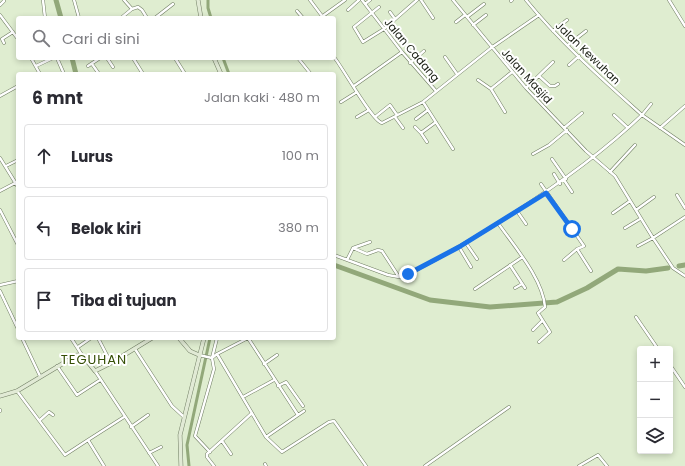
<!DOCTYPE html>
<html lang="id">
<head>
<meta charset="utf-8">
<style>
  body { margin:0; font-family:Poppins,sans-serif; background:#f2f2f3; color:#2b2b33 }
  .controls { position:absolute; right:12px; bottom:12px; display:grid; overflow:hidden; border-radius:4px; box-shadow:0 2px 6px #0003 }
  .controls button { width:36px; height:36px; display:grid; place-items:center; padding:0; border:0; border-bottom:1px solid #e1e1e2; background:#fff; color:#2b2b33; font:20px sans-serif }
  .stop { position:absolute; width:12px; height:12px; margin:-9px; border:3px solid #1a73e8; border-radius:50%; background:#fff }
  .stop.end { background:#1a73e8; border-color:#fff; box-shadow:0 1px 4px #0008 }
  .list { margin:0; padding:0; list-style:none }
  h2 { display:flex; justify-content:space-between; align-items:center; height:52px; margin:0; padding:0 16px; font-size:17px }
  h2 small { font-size:13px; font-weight:400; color:#7c7c81 }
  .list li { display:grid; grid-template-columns:26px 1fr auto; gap:12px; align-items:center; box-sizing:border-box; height:64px; margin:0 8px 8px; padding:0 8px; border:1px solid #e1e1e2; border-radius:4px }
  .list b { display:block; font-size:15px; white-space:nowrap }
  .list em { font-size:13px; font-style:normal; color:#7c7c81 }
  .icon { flex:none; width:22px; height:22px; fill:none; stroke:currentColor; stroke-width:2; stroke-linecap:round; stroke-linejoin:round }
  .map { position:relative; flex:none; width:685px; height:466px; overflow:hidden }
  .search { position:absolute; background:#fff; box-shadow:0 2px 6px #0003; left:16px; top:16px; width:320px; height:44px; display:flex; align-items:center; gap:10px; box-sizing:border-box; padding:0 14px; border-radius:4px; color:#7c7c81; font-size:15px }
  .panel { position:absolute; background:#fff; box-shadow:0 2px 6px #0003; left:16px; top:72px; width:320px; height:268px; border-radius:4px }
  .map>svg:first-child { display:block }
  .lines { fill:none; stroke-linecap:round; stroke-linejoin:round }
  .canal { stroke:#92a87a; stroke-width:3 }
  .river { stroke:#92a87a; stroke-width:5 }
  .street-casing { stroke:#707d63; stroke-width:3.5 }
  .secondary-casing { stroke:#707d63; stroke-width:4.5 }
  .street { stroke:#fff; stroke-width:2.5 }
  .secondary { stroke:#e1ead5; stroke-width:3.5 }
  .route { stroke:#1a73e8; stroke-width:5 }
  .labels { text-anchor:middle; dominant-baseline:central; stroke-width:4; stroke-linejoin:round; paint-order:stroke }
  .street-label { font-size:11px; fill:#171c11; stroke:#fff }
  .quarter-label { font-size:13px; letter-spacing:1px; fill:#354f05; stroke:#fff }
</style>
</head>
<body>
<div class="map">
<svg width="685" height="466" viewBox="0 0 685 466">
  <rect width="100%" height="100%" fill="#dfedd0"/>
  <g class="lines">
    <path class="canal" d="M 208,0 L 208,8 L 211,18
      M 223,58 L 229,74
      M 189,466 L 187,445 L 210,338"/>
    <path class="river" d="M 56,0 L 61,18
      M 72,58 L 76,74
      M 334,265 L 430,300 L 490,307 L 557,302 L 587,288 L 618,269 L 646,271 L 668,268
      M 679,266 L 685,265"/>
    <defs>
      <path id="street" d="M 43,0 L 45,18
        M 74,0 L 79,18
        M 124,0 L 132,9
        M 310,0 L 322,16
        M 362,0 L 402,52 L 436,91
        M 421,0 L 433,18
        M 453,0 L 526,88 L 586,151 L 615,176 L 653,238 L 685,217
        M 526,0 C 560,42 602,79 642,115 L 651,104
        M 669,0 L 685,26
        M 511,1 L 512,0
        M 365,4 L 370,0
        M 0,5 L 4,1
        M 379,7 L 354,27 L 363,42 L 384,29 L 417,0
        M 348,10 L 359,0
        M 297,11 L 303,18
        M 390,12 L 395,19
        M 0,15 L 18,39
        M 467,17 L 484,4
        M 121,18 L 132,9 L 138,7 L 142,10 L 147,18
        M 155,18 L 173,4
        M 320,18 L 345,0
        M 456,22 L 465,15
        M 473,25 L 486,15
        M 553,31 L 567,20
        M 4,43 L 2,39 L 13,32
        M 568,45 L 586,31
        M 334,57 C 343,68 372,121 382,123 L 423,102 L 491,48 L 539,15
        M 445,57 L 457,74
        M 31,58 L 40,74
        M 57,58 L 64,74
        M 107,58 L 113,67
        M 133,58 L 143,74
        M 175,58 L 185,74
        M 298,58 L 310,73
        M 410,63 L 424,51
        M 92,64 L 99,74
        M 569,65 L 579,56
        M 36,66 L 53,58
        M 88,66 L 100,58
        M 539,76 L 550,86 L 555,86 L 558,84
        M 478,80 L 491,89 L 505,112
        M 354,86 L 402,52
        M 526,88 L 553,62
        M 491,89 L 512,72
        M 0,96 L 18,86
        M 341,102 L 357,92
        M 423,102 L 453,149
        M 614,115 L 628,128
        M 357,117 L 369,110
        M 375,117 L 390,105 L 397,115
        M 395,117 L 403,128
        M 416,119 L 428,110
        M 415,127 L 421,133 L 436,122
        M 564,128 L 582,113
        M 660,128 L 685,106
        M 421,133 L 427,142
        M 18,134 L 18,143
        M 533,154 L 549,145 L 567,130
        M 0,158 L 18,187
        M 552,159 L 566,179
        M 6,166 L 18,160
        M 610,172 L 635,145
        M 554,174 L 560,184
        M 564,180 L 572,192
        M 541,184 L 584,246 L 577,249 L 564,260
        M 0,191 L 17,182
        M 677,195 L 685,208
        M 0,210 L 18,245
        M 636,210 L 654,197
        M 517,211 L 526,224
        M 613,213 L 630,201
        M 498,223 C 514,246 543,279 545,307 L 538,313 L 550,332 L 539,342
        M 625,228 L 640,219
        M 466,243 L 477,259
        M 638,246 L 653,238 L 673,268 L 685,276
        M 459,247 L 471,267
        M 353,248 L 367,254 L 378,250 L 382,251 L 399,277
        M 577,249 L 591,271
        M 334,255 L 388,275 L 399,277 L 408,274 C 439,259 469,241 498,223 C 549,191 598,157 642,115 L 685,145
        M 347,260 L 353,248 L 370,242
        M 510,265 L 525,288
        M 0,285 L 18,281
        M 515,288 L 522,284
        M 475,289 L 521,258
        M 0,291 L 18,329
        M 636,317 L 658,349
        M 533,330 L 542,321
        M 22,338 L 40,376
        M 71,338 L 82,355
        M 98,338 L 111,363
        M 248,338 L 298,415 L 266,437
        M 78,347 L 91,338
        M 135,349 L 172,406 L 184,417
        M 217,354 L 266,437 L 282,452 L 329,422 L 334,421 L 366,466
        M 199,355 L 212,358 L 217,354 L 248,338
        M 264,364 L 277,355
        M 670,365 L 685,387
        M 57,366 L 77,395 L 100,380
        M 95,371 L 158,466
        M 278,386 L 286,382 L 303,406
        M 17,391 L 65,455 L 88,440
        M 243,397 L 274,380
        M 0,410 L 0,411
        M 298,415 L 304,411
        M 40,420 L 49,412 L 53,415
        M 131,427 L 148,415
        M 222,441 L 231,454
        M 210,452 L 195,436 L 214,369 L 212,358 L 217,338
        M 149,453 L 161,447
        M 265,464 L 266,466
        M 104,466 L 88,440 L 124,417
        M 214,466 L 207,457 L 207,454 L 252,413
        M 425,466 L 509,407
        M 579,466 L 598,455 L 607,466"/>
      <path id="secondary" d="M 198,0 L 201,18
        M 214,58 L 221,74
        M 179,338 L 190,351 L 199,355
        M 0,396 L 17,391 L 77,355 L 83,356 L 95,371 L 111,363 L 152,338
        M 181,466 L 180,435 L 204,338"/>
    </defs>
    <use href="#street" class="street-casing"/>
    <use href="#secondary" class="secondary-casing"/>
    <use href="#street" class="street"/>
    <use href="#secondary" class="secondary"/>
  </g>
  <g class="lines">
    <path class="route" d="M 408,274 L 459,247 L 546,193 L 572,229"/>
  </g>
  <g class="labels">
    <g class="street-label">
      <text transform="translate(412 50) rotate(50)">Jalan Cadang</text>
      <text transform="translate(588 53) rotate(44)">Jalan Kewuhan</text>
      <text transform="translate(527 76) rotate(48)">Jalan Masjid</text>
    </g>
    <g class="quarter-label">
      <text x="94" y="359">TEGUHAN</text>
    </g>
  </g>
</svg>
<div class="controls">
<button>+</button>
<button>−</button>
<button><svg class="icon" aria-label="layers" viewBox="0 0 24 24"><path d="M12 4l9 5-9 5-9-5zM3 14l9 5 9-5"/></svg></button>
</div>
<div class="stop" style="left:572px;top:229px"></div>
<div class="stop end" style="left:408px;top:274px"></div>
<div class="search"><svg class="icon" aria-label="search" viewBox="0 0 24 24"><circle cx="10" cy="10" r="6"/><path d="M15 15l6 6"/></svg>Cari di sini</div>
<section class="panel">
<h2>6 mnt<small>Jalan kaki · 480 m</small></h2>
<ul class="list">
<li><svg class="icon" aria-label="ahead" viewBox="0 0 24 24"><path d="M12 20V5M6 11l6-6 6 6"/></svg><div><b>Lurus</b></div><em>100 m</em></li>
<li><svg class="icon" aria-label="left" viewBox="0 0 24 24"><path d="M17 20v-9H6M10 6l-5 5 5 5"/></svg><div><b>Belok kiri</b></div><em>380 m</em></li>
<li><svg class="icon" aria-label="arrive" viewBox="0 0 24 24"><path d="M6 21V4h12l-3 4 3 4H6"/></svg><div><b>Tiba di tujuan</b></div></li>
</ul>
</section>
</div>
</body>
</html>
